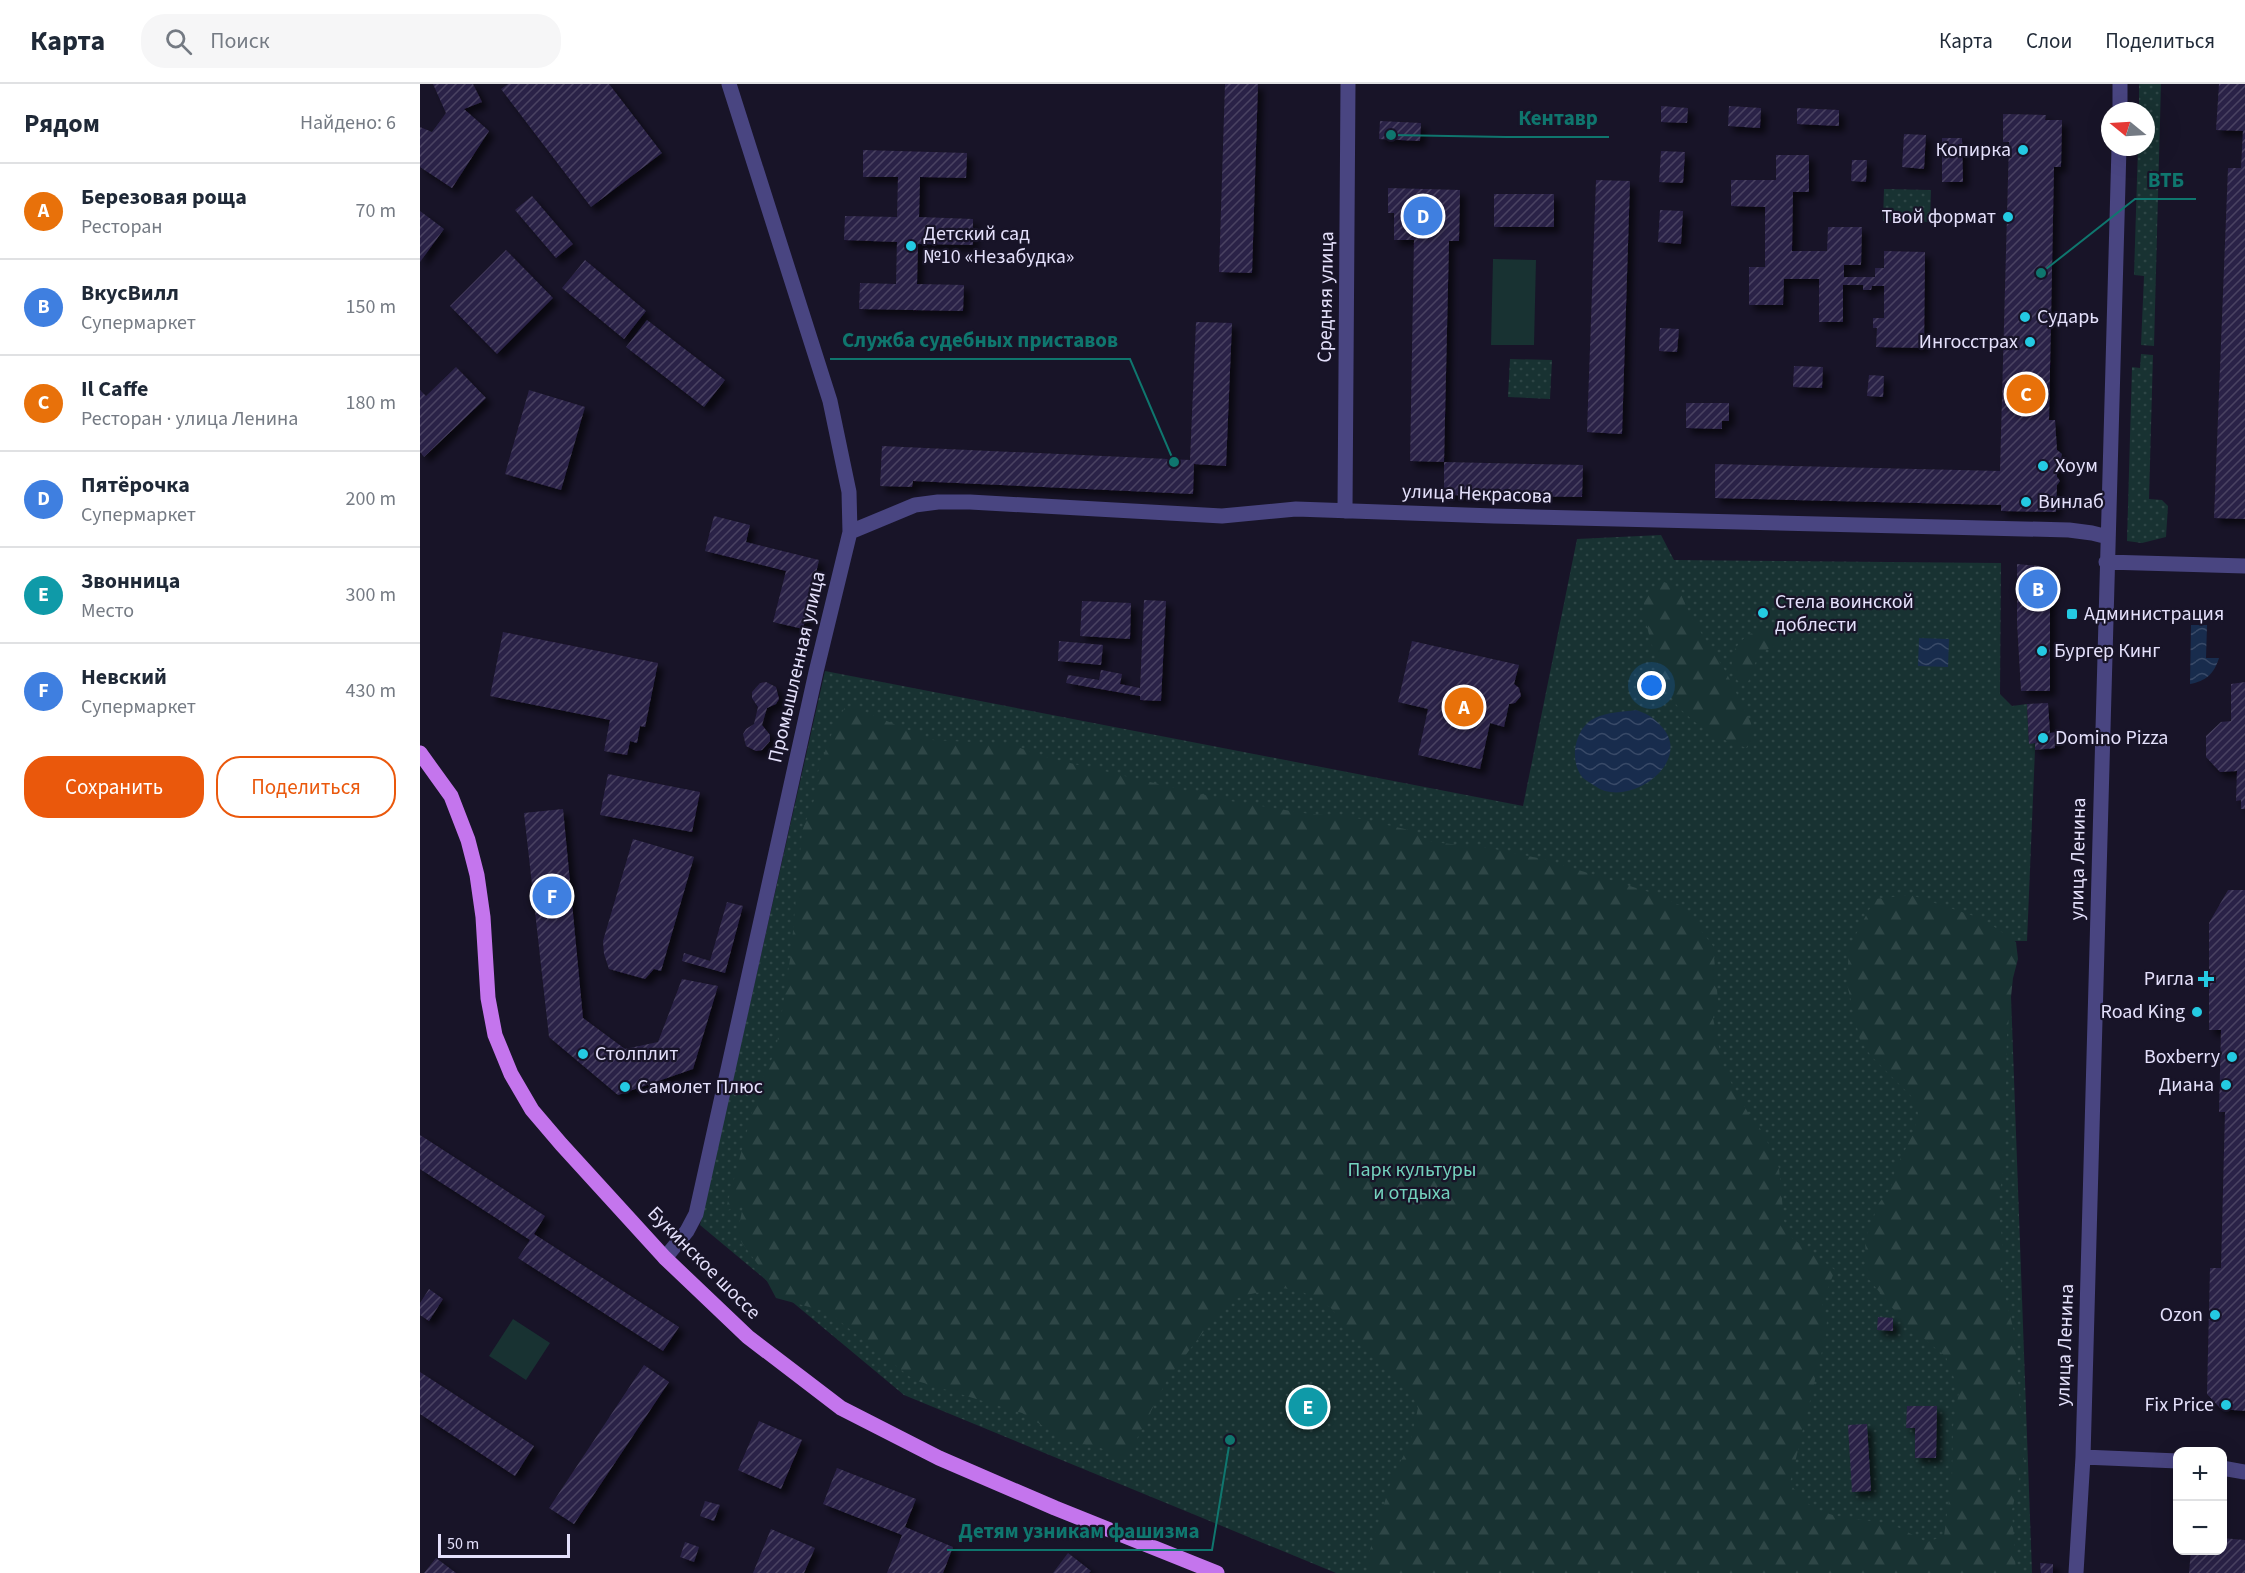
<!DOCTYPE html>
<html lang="ru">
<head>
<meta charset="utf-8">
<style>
  body { margin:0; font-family:"Source Sans 3",sans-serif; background:#f6f6f7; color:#1f2937 }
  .controls { position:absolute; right:18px; bottom:18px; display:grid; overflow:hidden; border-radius:12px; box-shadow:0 6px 24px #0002 }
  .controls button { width:54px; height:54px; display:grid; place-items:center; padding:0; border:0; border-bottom:2px solid #e0e1e3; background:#fff; color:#1f2937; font:30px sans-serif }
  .compass { position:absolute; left:1681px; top:18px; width:54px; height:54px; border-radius:50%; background:#fff; box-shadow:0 6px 24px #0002; rotate:288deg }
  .scale { position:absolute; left:18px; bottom:15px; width:132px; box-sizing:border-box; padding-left:6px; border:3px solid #e4e0fb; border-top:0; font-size:16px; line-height:21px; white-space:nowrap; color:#e4e0fb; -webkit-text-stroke:4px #181428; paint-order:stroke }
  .you { position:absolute; left:1232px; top:602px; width:21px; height:21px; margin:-15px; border:4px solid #fff; border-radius:50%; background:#1a73e8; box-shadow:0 0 0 9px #1a73e833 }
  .badge { display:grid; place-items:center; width:39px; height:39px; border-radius:50%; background:#ea580c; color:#fff; font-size:20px; font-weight:700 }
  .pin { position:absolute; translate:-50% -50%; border:3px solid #fff; box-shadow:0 2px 6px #0006 }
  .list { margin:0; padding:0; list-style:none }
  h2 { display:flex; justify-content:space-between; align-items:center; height:78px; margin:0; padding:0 24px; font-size:26px }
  h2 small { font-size:20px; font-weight:400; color:#747a83 }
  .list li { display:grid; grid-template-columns:39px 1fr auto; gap:18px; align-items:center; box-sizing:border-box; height:96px; padding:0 24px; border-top:2px solid #e0e1e3 }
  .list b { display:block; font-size:22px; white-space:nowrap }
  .list p { margin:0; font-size:20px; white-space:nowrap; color:#747a83 }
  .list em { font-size:20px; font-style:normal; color:#747a83 }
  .actions { display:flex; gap:12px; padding:18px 24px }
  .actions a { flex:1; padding:14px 0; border:2px solid #ea580c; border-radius:24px; text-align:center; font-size:21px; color:#ea580c }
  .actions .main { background:#ea580c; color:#fff }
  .icon { flex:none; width:33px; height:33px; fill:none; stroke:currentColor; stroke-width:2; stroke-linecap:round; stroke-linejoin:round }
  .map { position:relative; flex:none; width:1825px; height:1489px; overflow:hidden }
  header { display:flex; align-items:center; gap:36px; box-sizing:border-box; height:84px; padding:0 30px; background:#fff; border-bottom:2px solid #e0e1e3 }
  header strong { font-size:28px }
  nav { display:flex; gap:33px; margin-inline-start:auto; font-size:21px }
  .search { width:420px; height:54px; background:#f6f6f7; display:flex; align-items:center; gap:15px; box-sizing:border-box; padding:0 21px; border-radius:24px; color:#747a83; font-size:22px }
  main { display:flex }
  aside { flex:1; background:#fff }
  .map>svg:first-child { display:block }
  .green { fill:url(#green-dots) }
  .forest { fill:url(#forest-firs) }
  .pitch { fill:#183232 }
  .water { fill:url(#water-waves) }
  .building { fill:url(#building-hatch); filter:url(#shadow) }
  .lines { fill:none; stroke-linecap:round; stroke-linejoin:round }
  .minor { stroke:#494581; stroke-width:15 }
  .major { stroke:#c475ed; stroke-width:15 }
  .poi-dot { fill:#24cae2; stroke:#181428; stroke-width:2 }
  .labels { text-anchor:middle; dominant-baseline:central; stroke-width:4.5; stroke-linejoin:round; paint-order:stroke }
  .poi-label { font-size:20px; fill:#e4e0fb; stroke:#181428; text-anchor:start }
  .street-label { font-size:20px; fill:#e4e0fb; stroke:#181428 }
  .park-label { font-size:20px; fill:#74d3be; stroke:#181428 }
  .leader { fill:none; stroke:#0f766e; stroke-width:2 }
  .callout-dot { fill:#0f766e; stroke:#181428; stroke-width:2 }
  .callout-label { font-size:21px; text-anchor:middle; font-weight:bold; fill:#0f766e; stroke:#181428; stroke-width:4.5; stroke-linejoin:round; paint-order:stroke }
</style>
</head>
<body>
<header>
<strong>Карта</strong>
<div class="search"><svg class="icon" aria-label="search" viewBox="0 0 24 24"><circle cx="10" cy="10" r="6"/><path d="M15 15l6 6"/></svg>Поиск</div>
<nav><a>Карта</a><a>Слои</a><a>Поделиться</a></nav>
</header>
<main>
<aside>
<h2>Рядом<small>Найдено: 6</small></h2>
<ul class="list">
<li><span class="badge" style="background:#e8710a">A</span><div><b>Березовая роща</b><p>Ресторан</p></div><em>70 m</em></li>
<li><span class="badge" style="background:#3f7fe0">B</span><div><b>ВкусВилл</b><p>Супермаркет</p></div><em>150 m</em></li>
<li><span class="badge" style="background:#e8710a">C</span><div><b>Il Caffe</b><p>Ресторан · улица Ленина</p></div><em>180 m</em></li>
<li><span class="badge" style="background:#3f7fe0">D</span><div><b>Пятёрочка</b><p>Супермаркет</p></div><em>200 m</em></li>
<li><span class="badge" style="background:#0f9aa8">E</span><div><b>Звонница</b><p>Место</p></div><em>300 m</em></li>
<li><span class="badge" style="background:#3f7fe0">F</span><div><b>Невский</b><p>Супермаркет</p></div><em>430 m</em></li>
</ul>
<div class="actions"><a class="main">Сохранить</a><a>Поделиться</a></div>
</aside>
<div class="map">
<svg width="1825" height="1489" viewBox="0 0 1825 1489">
  <defs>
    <pattern id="green-dots" width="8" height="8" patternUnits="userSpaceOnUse" patternTransform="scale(1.5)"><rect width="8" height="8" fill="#183232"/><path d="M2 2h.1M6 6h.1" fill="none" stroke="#2e4646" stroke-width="1.8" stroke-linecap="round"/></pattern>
    <pattern id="forest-firs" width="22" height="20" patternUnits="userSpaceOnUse" patternTransform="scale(1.5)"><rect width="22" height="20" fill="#183232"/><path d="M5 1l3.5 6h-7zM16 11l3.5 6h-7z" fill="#2e4646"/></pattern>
    <pattern id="water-waves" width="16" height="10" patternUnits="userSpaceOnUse" patternTransform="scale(1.5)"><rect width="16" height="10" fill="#182c4d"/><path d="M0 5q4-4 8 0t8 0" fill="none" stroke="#394a68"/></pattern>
    <pattern id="building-hatch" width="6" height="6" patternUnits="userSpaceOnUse" patternTransform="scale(1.5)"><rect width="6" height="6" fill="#2b2347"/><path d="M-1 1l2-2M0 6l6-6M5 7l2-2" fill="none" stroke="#4a4362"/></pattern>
    <filter id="shadow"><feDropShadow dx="5.5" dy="5.5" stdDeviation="3" flood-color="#0009"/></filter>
  </defs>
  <rect width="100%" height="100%" fill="#181428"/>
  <path class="green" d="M 1719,0 L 1741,0 L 1734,262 L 1721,261 L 1724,192 L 1714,191 L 1718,63 L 1726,63 L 1726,27 L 1719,27 Z
    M 1464,105 L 1511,106 L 1510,138 L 1463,137 Z
    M 1721,270 L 1733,271 L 1729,415 L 1742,416 L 1748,422 L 1746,453 L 1722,459 L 1707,457 L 1712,283 L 1720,284 Z
    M 1090,275 L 1132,276 L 1130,315 L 1088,313 Z
    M 1241,451 L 1254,476 L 1581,479 L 1580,610 L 1592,622 L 1607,620 L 1609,659 L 1615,659 L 1615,666 L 1607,857 L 1589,857 L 1612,1489 L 916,1489 L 484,1311 L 280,1141 L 405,587 L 1103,722 L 1157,455 Z"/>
  <path class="forest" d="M 1244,498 L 1252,501 L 1259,506 L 1271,533 L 1306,588 L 1331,639 L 1333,657 L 1327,664 C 1304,657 1284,648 1267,631 C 1261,626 1255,620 1252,614 C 1243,598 1218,527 1225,512 C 1229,505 1237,501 1244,498 Z
    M 1366,546 L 1373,549 L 1371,557 C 1360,561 1342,564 1337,575 C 1333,583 1332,590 1328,598 L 1319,598 C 1304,582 1314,554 1336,548 C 1345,545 1356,546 1366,546 Z
    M 426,622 L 443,627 L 512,656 L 589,660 L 625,673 L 810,717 L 890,730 L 932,733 L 989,746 L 1012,758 L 1069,764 L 1123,775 L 1229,808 L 1262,822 L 1293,862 L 1298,917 L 1293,934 L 1304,986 L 1331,1034 L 1343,1048 L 1359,1084 L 1364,1137 L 1372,1154 L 1415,1186 L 1402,1219 L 1407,1237 L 1405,1255 L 1370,1399 C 1394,1438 1429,1432 1469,1440 C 1481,1443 1495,1453 1507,1458 L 1524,1452 L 1532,1394 L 1533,1342 L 1539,1307 L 1526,1273 L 1484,1238 L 1447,1193 L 1445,1156 L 1459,1119 L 1471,1104 L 1475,1086 L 1494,1048 L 1498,1029 L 1491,1012 L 1451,972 L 1440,956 L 1427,900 L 1429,863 L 1455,815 L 1491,811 L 1563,835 L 1596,858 L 1598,875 L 1593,894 L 1587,951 L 1584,1082 L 1578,1119 L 1584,1173 L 1579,1190 L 1594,1247 L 1604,1374 L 1592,1426 L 1596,1489 L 955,1489 L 946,1479 L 973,1391 L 990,1360 L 998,1324 L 990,1307 L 948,1268 L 910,1223 L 879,1206 L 861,1204 L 826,1211 L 809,1217 L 797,1230 L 748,1294 L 707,1374 L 696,1373 L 681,1364 L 647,1357 L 602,1329 L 494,1296 L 408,1228 L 356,1214 L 339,1182 L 317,1152 L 324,1117 L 305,1128 L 340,999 L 356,966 L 371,869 L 382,747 L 396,711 L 397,691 L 403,673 L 416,638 Z"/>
  <path class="pitch" d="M 1073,175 L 1116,176 L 1114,261 L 1071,261 Z
    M 93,1235 L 130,1259 L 106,1296 L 69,1272 Z"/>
  <path class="water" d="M 1771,541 L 1787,541 L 1786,574 L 1799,574 C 1794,590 1786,597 1770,600 Z
    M 1499,554 L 1529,555 L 1528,583 L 1498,582 Z
    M 1216,626 C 1228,630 1233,633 1242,643 C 1274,678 1208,726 1175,702 C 1171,699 1166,697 1163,694 C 1148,677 1155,643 1175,634 C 1188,628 1202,628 1216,626 Z"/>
  <path class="building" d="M 13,0 L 53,0 L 62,18 L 44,25 L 69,47 L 32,104 L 0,83 L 0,43 L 12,48 L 26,29 Z
    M 88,0 L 189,0 L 242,69 L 171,123 L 81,5 Z
    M 805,0 L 838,0 L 832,189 L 799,188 Z
    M 1799,0 L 1825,0 L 1825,435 L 1794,434 L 1808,84 L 1821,84 L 1823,47 L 1796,46 Z
    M 1241,22 L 1268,24 L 1267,39 L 1241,38 Z
    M 1309,22 L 1341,24 L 1340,44 L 1308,42 Z
    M 1377,24 L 1419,26 L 1419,42 L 1377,40 Z
    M 1583,30 L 1626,31 L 1625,36 L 1642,36 L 1641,83 L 1634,83 L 1629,336 L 1635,336 L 1637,366 L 1642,370 L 1641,374 L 1637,376 L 1637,393 L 1640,397 L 1637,401 L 1636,428 L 1581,427 L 1581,421 L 1295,414 L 1295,380 L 1580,387 L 1589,58 L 1583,58 Z
    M 960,37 L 1001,39 L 1000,57 L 959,55 Z
    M 1484,50 L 1506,51 L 1504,85 L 1482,83 Z
    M 1522,54 L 1542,54 L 1543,98 L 1522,98 Z
    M 443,66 L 547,69 L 546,94 L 500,93 L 499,133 L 553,135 L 553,161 L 498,160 L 497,200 L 544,201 L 543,227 L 439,225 L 440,199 L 476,200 L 477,158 L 424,156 L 425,132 L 477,133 L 478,93 L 443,93 Z
    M 1241,67 L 1265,68 L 1263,99 L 1239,98 Z
    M 1356,71 L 1389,71 L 1389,108 L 1373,108 L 1372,167 L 1407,167 L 1408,143 L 1442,143 L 1441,181 L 1424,181 L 1424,193 L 1455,193 L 1455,184 L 1464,184 L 1464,167 L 1505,168 L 1504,264 L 1456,263 L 1457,244 L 1453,244 L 1453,234 L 1464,234 L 1464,202 L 1452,202 L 1451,206 L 1443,206 L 1443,201 L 1423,201 L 1423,238 L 1399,238 L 1399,195 L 1364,195 L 1363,221 L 1329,221 L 1329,183 L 1345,183 L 1345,123 L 1311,122 L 1311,96 L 1356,96 Z
    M 1432,76 L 1447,76 L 1446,98 L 1431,97 Z
    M 1176,96 L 1210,97 L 1202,350 L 1167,348 Z
    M 968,104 L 1040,106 L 1039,157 L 1029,157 L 1024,378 L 990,377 L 994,156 L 974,156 L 974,129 L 968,129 Z
    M 1074,110 L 1134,110 L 1134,143 L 1074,143 Z
    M 112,112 L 153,160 L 136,174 L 95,126 Z
    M 1240,126 L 1263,127 L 1261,160 L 1238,158 Z
    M 0,127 L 24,145 L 0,178 Z
    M 86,166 L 133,214 L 77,270 L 30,222 Z
    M 165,176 L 226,227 L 204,255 L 142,204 Z
    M 227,236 L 305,296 L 284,323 L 206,263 Z
    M 776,238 L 812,239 L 806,382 L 774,380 L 773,410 L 493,397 L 492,403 L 460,402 L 462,362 L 770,376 Z
    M 1240,244 L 1259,245 L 1257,268 L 1239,267 Z
    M 1374,282 L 1403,283 L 1402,304 L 1373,303 Z
    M 36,283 L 66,314 L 4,373 L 0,368 L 0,306 L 6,312 Z
    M 1449,291 L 1464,292 L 1463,313 L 1447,312 Z
    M 109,306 L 165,323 L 141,406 L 85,390 Z
    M 1266,319 L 1309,319 L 1309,337 L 1302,337 L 1302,345 L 1266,344 Z
    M 1024,378 L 1163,381 L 1162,413 L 1024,411 Z
    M 294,432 L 330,441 L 326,458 L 399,476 L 383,545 L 353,538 L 366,487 L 285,467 Z
    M 1597,480 L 1620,482 L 1627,487 L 1630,494 L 1630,607 L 1601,607 L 1597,539 Z
    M 724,516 L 746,517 L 741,617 L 720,616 L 720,612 L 646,599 L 648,591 L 679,596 L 681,586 L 702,590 L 700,600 L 720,604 Z
    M 662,517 L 711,519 L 710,555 L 660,552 Z
    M 83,548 L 238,579 L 225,643 L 220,642 L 217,659 L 210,657 L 207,671 L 184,667 L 190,636 L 70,612 Z
    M 639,557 L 683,561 L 681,581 L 638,577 Z
    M 992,557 L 1099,581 L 1094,600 L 1099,604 L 1101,612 L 1095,619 L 1089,620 L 1084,643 L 1070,639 L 1060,685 L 998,671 L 1008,625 L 978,618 Z
    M 346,598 L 356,603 L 359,615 L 356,620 L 347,624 L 342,641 L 350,651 L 350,657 L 342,666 L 336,667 L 326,662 L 323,650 L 326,645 L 334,640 L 338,623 L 332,614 L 332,608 L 340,599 Z
    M 1825,598 L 1825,725 L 1821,725 L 1821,716 L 1816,717 L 1817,687 L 1800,688 L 1786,673 L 1786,652 L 1801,638 L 1811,637 L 1811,600 Z
    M 1628,619 L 1630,649 L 1637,648 L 1638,658 L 1635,658 L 1635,664 L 1615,666 L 1615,659 L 1609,660 L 1607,620 Z
    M 188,690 L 280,708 L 272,748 L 180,731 Z
    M 143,725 L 163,934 L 205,965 L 238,958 L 262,895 L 298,902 L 273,985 L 198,1011 L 129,953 L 104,729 Z
    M 213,755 L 274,773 L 241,887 L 234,885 L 225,895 L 189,885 L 184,870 L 183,857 Z
    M 1808,806 L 1825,806 L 1825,1327 L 1801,1325 L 1787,1310 L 1790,1184 L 1801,1184 L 1805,1028 L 1799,1028 L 1801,946 L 1789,946 L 1789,839 Z
    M 307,818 L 323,822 L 305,889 L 262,877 L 264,869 L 290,877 Z
    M 0,1051 L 125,1132 L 114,1150 L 259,1243 L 243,1267 L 98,1174 L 110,1156 L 0,1085 Z
    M 9,1205 L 23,1215 L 9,1237 L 0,1231 L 0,1219 Z
    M 1458,1233 L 1473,1234 L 1473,1247 L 1457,1246 Z
    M 224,1281 L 249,1298 L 154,1440 L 129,1424 Z
    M 0,1288 L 114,1362 L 95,1392 L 0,1330 Z
    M 1487,1322 L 1517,1322 L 1516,1374 L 1495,1374 L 1495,1344 L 1486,1344 Z
    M 339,1337 L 382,1356 L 361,1405 L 318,1386 Z
    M 1447,1340 L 1451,1407 L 1432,1408 L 1428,1341 Z
    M 417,1384 L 496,1415 L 485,1443 L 533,1463 L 523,1489 L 467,1489 L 482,1451 L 403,1420 Z
    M 285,1417 L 300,1421 L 294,1437 L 280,1432 Z
    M 351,1445 L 395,1464 L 384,1489 L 333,1489 Z
    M 1802,1454 L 1825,1456 L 1825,1489 L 1769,1489 L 1771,1466 L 1802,1466 Z
    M 265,1458 L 279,1463 L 274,1478 L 260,1473 Z
    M 648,1469 L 671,1487 L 669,1489 L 633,1489 Z
    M 16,1474 L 36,1489 L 4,1489 Z
    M 1620,1479 L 1633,1480 L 1633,1489 L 1621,1489 Z"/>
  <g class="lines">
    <path class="minor" d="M 1700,27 L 1700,0
      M 925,427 L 928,0
      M 430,448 L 495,421 L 518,418 L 550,418 L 802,432 L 876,425 L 1074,432 L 1649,446 L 1672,449 L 1688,453
      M 1686,478 L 1825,482
      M 245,1174 L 267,1147 L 276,1130 L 396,588 L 430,448 L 429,408 L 410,317 L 309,0
      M 1663,1373 L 1758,1377
      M 1802,1384 L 1825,1388
      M 1656,1489 L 1663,1373 L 1699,63"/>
    <path class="major" d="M 0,669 L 31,712 L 48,756 L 57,791 L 63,833 L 68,914 L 75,951 L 91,990 L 112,1026 L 141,1060 L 245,1174 L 328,1253 L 421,1324 L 519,1374 L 635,1424 L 797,1489"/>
  </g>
  <g class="poi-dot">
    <circle cx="1603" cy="66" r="6"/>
    <circle cx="1588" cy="133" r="6"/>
    <circle cx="491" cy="162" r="6"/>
    <circle cx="1605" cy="233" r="6"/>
    <circle cx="1610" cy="258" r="6"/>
    <circle cx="1623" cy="382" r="6"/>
    <circle cx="1606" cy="418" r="6"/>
    <circle cx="1343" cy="529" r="6"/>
    <rect x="1646" y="524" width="12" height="12" rx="3"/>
    <circle cx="1622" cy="567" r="6"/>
    <circle cx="1623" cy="654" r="6"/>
    <path d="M1783 886h6v6h6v6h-6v6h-6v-6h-6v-6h6z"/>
    <circle cx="1777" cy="928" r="6"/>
    <circle cx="163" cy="970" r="6"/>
    <circle cx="1812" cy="973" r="6"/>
    <circle cx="1806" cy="1001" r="6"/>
    <circle cx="205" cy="1003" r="6"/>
    <circle cx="1795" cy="1231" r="6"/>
    <circle cx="1806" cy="1321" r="6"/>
  </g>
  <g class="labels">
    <g class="poi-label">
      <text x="1591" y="66" text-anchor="end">Копирка</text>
      <text x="1576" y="133" text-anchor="end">Твой формат</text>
      <text x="503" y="150">Детский сад<tspan x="503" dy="23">№10 «Незабудка»</tspan></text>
      <text x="1617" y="233">Сударь</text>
      <text x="1598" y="258" text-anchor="end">Ингосстрах</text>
      <text x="1635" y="382">Хоум</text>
      <text x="1618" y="418">Винлаб</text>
      <text x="1355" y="518">Стела воинской<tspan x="1355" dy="23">доблести</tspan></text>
      <text x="1664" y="530">Администрация</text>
      <text x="1634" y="567">Бургер Кинг</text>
      <text x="1635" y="654">Domino Pizza</text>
      <text x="1774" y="895" text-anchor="end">Ригла</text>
      <text x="1765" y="928" text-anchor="end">Road King</text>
      <text x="175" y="970">Столплит</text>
      <text x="1800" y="973" text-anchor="end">Boxberry</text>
      <text x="1794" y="1001" text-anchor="end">Диана</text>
      <text x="217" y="1003">Самолет Плюс</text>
      <text x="1783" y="1231" text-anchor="end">Ozon</text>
      <text x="1794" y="1321" text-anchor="end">Fix Price</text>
    </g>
    <g class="street-label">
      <text transform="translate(906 213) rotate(-89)">Средняя улица</text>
      <text transform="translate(1057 410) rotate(2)">улица Некрасова</text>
      <text transform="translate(377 583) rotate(-77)">Промышленная улица</text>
      <text transform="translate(1658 775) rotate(-89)">улица Ленина</text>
      <text transform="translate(284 1179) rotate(45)">Букинское шоссе</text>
      <text transform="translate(1645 1261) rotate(-88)">улица Ленина</text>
    </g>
    <g class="park-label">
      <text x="992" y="1086">Парк культуры<tspan x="992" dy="23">и отдыха</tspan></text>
    </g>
  </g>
  <path class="leader" d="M971 51L1086 53H1189M1621 189L1715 115H1776M754 378L710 275H410M810 1356L792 1466H527"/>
  <g class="callout-dot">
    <circle cx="971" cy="51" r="6"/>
    <circle cx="1621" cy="189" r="6"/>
    <circle cx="754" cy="378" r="6"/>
    <circle cx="810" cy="1356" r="6"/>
  </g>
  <g class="callout-label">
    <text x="1138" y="41">Кентавр</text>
    <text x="1746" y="103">ВТБ</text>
    <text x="560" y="263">Служба судебных приставов</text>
    <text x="659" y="1454">Детям узникам фашизма</text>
  </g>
</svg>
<div class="controls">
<button>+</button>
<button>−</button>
</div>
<svg class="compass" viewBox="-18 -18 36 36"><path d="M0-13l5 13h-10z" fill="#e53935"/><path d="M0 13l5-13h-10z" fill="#747a83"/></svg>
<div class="scale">50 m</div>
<div class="you"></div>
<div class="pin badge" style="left:1044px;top:623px;background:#e8710a">A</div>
<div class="pin badge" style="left:1618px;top:505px;background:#3f7fe0">B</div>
<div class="pin badge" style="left:1606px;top:310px;background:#e8710a">C</div>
<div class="pin badge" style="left:1003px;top:132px;background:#3f7fe0">D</div>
<div class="pin badge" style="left:888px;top:1323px;background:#0f9aa8">E</div>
<div class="pin badge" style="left:132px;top:812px;background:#3f7fe0">F</div>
</div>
</main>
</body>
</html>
